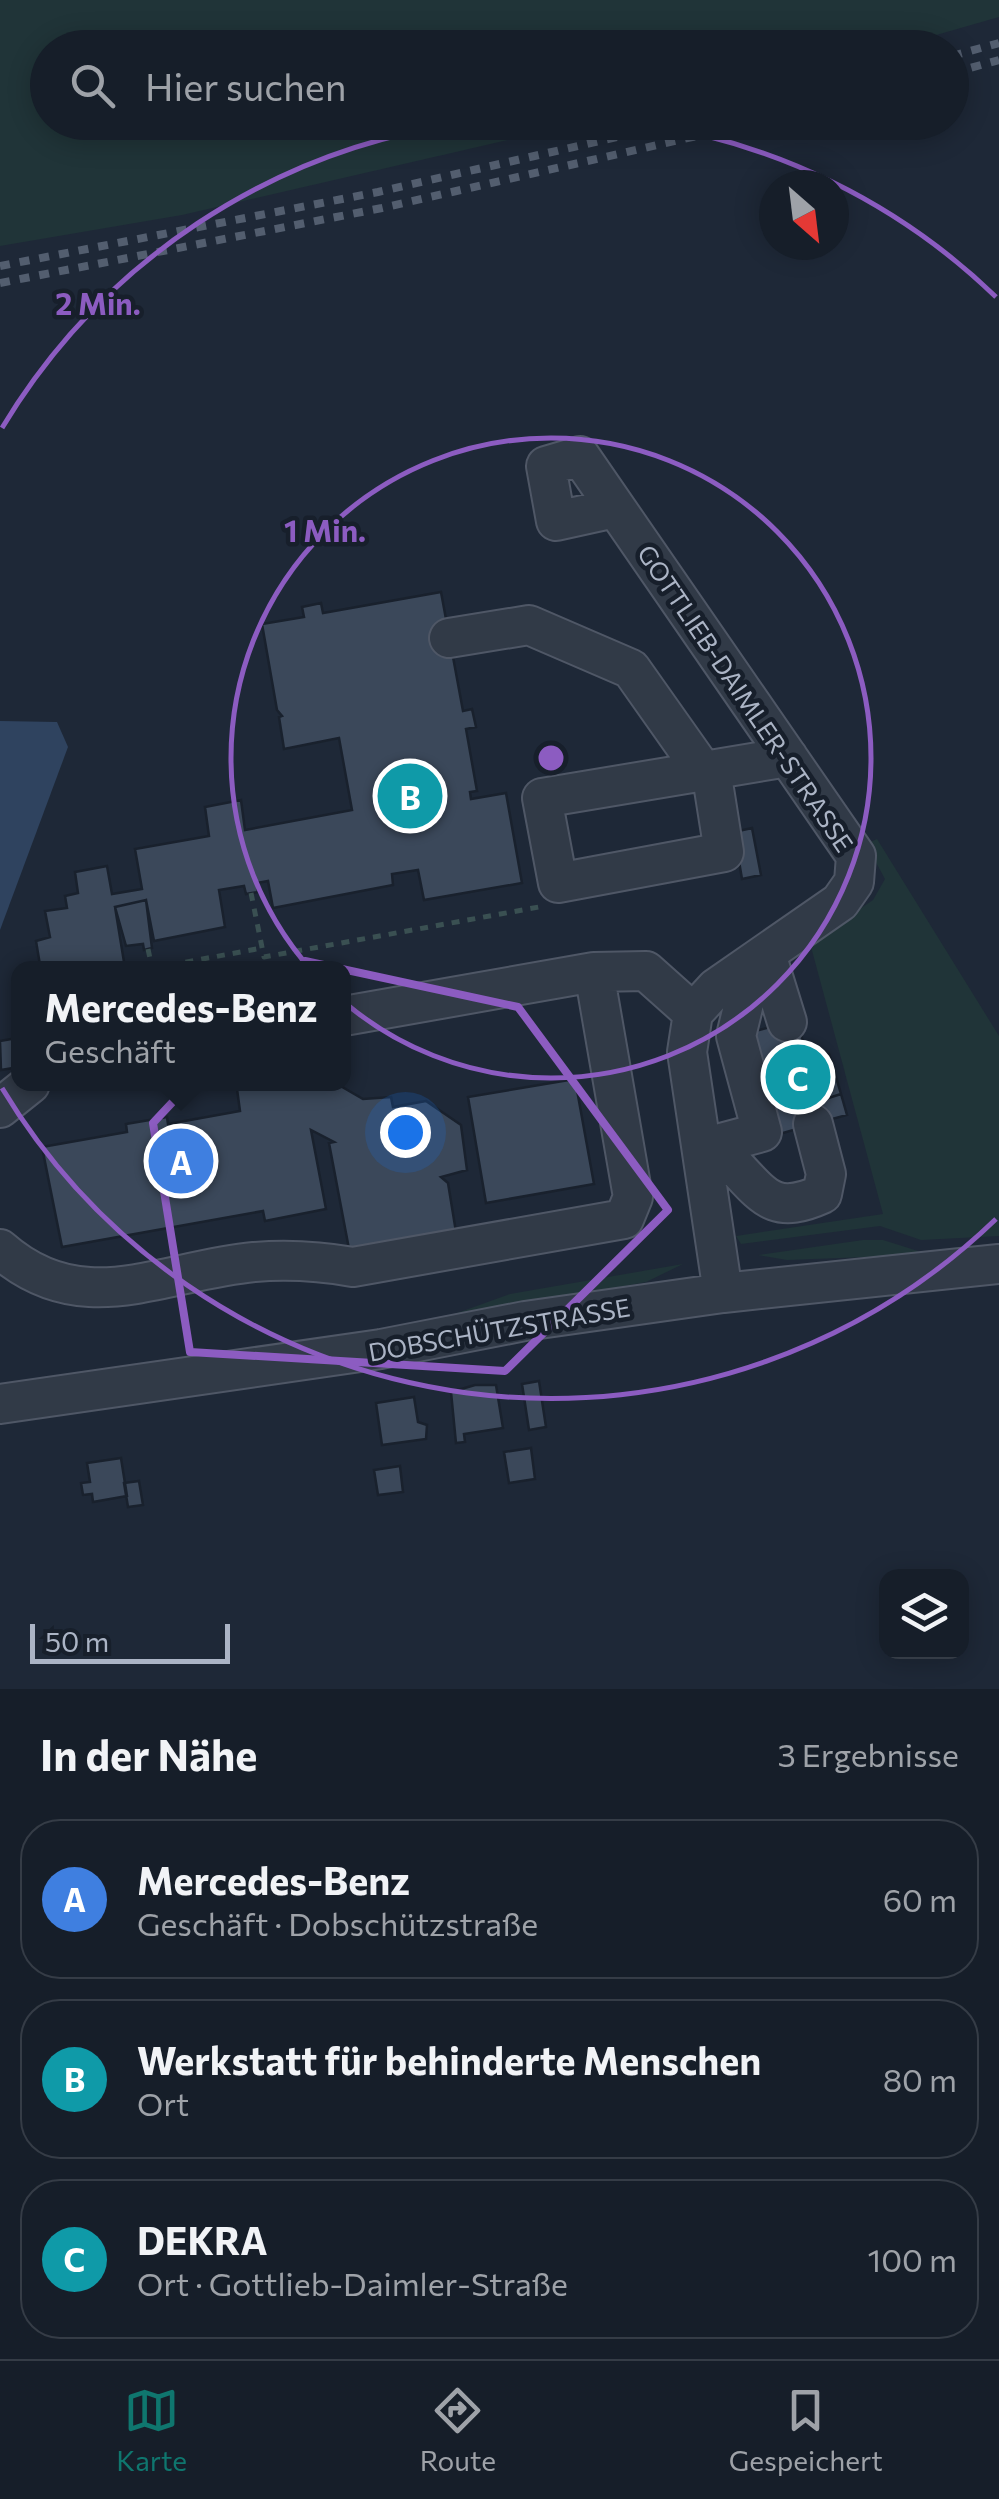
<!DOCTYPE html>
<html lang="de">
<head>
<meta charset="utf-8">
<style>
  body { margin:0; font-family:Commissioner,sans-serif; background:#1f2731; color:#f1f3f6 }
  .controls { position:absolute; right:30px; bottom:30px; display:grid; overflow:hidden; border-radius:20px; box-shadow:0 5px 25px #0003 }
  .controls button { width:90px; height:90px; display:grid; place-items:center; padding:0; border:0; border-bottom:2px solid #353c46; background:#161e29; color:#f1f3f6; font:50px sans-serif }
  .compass { position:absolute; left:759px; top:170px; width:90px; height:90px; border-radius:50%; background:#161e29; box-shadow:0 5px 25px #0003; rotate:152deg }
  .scale { position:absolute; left:30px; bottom:25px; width:200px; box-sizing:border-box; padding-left:10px; border:5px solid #abb4c5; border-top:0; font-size:28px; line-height:35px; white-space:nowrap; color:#abb4c5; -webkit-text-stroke:8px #171f2b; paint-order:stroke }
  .you { position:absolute; left:405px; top:1132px; width:35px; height:35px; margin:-25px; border:8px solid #fff; border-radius:50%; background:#1a73e8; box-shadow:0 0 0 15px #1a73e833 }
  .badge { display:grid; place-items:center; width:65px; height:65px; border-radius:50%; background:#0f766e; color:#fff; font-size:32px; font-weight:700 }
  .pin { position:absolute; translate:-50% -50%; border:5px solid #fff; box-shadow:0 2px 10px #0006 }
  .popup { position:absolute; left:11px; top:961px; width:340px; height:130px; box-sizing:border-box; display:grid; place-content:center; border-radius:20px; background:#161e29; filter:drop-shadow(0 2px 8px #0005); font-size:32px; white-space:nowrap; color:#9ea2a8 }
  .popup b { font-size:38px; color:#f1f3f6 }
  .popup::after { content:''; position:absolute; left:50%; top:100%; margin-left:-20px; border:20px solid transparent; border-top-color:#161e29 }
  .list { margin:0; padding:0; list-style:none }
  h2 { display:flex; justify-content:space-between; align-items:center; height:130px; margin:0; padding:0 40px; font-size:42px }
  h2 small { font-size:32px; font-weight:400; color:#9ea2a8 }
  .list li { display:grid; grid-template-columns:65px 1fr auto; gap:30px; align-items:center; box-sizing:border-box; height:160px; margin:0 20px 20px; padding:0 20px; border:2px solid #353c46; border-radius:40px }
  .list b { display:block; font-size:38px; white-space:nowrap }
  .list p { margin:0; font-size:32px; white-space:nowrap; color:#9ea2a8 }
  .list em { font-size:32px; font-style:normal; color:#9ea2a8 }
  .icon { flex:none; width:55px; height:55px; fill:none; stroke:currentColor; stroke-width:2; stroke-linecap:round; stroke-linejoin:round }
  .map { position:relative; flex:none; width:999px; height:1689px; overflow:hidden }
  .search { position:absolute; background:#161e29; box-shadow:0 5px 25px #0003; left:30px; right:30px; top:30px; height:110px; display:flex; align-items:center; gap:25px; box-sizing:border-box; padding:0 35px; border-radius:55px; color:#9ea2a8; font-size:38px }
  .sheet { height:670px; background:#161e29 }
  nav { display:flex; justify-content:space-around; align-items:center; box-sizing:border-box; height:140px; border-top:2px solid #353c46; background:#161e29; font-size:28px; color:#9ea2a8 }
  nav a { display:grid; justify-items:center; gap:5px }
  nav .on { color:#0f766e }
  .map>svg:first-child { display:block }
  .green { fill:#203438 }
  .water { fill:#2f435f }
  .building { fill:#3b485a; stroke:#19212d; stroke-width:2.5 }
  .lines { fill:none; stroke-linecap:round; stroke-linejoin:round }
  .minor-casing { stroke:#4f5766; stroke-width:42 }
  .path { stroke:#3a5052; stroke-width:5; stroke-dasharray:8 8; stroke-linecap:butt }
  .minor { stroke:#313a47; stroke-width:38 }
  .rail { stroke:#535e6f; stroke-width:8; stroke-dasharray:10 10; stroke-linecap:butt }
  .marked { fill:none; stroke:#8c5cc1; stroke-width:8; stroke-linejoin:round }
  .ring { fill:none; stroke:#8c5cc1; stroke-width:5 }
  .labels { text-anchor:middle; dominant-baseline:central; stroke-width:9; stroke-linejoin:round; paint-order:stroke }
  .street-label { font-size:25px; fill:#abb4c5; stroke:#171f2b }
  .centre { fill:#8c5cc1; stroke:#171f2b; stroke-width:5 }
  .ring-label { font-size:30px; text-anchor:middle; font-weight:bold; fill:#8c5cc1; stroke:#171f2b; stroke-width:9; stroke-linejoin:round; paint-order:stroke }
</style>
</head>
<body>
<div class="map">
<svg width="999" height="1689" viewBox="0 0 999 1689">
  <rect width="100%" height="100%" fill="#1e2837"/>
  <path class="green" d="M 0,0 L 999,0 L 999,17 L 891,48 L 48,48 L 48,122 L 582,123 L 182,215 L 0,246 Z
    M 877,839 L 999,1036 L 999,1236 L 921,1240 L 880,1226 L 741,1244 L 736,1236 L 883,1214 L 810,943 L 873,900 L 885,879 L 866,844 Z
    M 863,1240 L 883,1240 L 918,1251 L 919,1255 L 787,1260 L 758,1255 Z
    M 683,1264 L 646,1282 L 435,1321 L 510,1294 Z"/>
  <path class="water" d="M 0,721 L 57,722 L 68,747 L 0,930 Z"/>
  <path class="building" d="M 441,592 L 463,711 L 472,709 L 476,727 L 466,729 L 477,791 L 470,792 L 471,799 L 506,793 L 522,883 L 424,900 L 418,870 L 392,874 L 393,885 L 273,908 L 268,881 L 257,883 L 258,892 L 246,894 L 244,886 L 219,890 L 225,927 L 154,941 L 146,900 L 115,907 L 125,968 L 25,968 L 40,965 L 36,941 L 50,937 L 45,911 L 67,908 L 65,896 L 78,893 L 75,872 L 107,866 L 112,894 L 142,889 L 135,849 L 209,836 L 205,807 L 241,800 L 245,830 L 352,810 L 339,738 L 284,749 L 279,717 L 282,716 L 277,710 L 262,624 L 304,617 L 302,607 L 321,603 L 323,613 Z
    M 752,828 L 761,875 L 742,879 L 734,832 Z
    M 146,900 L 152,948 L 144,950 L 143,944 L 126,946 L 115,907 Z
    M 797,1020 L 808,1060 L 829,1054 L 841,1094 L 819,1101 L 825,1121 L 776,1135 L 748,1033 Z
    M 17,1038 L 19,1067 L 1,1070 L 0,1041 Z
    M 575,1079 L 594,1184 L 486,1203 L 468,1097 Z
    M 248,1084 L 337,1084 L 363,1099 L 391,1097 L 393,1107 L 426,1101 L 461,1125 L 467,1170 L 441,1177 L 448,1183 L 456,1232 L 349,1249 L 329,1143 L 334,1142 L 311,1130 L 326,1209 L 265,1221 L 263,1211 L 62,1247 L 42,1147 L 127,1132 L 126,1124 L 167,1117 L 168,1124 L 240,1111 L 237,1089 Z
    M 841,1094 L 847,1115 L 825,1121 L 819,1101 Z
    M 539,1381 L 546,1427 L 529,1430 L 522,1384 Z
    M 475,1385 L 496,1385 L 503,1428 L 464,1434 L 465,1442 L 456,1443 L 451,1392 Z
    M 414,1397 L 418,1422 L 427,1425 L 426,1439 L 382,1445 L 376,1403 Z
    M 531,1448 L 535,1479 L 509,1483 L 504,1452 Z
    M 121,1458 L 127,1496 L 93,1502 L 92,1494 L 83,1495 L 81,1483 L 90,1482 L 87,1463 Z
    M 400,1466 L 403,1492 L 378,1495 L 374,1470 Z
    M 139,1481 L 143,1505 L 128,1507 L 124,1483 Z"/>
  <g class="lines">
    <defs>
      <path id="minor" d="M 615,508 L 556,521 L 546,466 L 580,456 L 856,856 L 854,882 L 840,902 L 716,988 L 693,1013 L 687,1052 L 723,1293
        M 449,638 L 529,625 L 631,669 L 703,771
        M 711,770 L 724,852 L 558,883 L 542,798 L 788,757
        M 766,954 L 787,1022
        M 344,1016 L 594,972 L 646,971 L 693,1013
        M 0,1108 L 30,1084
        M 702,1148 L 762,1132 L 736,1036 L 744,1003 L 737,974
        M 705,1168 L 734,1165 C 765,1198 775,1215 822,1194 L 826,1174 L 813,1124
        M 0,1249 C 82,1321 160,1271 254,1262 C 289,1259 319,1261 353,1267 L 624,1219 L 633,1197 L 594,972
        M 0,1404 L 381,1349 L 525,1321 L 723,1293 L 999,1264"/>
    </defs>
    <use href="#minor" class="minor-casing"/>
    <path class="path" d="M 251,893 L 264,957 L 539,907
      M 148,949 L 152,968
      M 154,968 L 262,948"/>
    <use href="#minor" class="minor"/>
    <path class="rail" d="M 952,56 L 999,43
      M 952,73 L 999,60
      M 0,266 L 378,192 L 682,122
      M 0,283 L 382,208 L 758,122"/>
  </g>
  <path class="marked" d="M 305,961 L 518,1007 L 668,1210 L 505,1371 L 190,1352 L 153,1123 Z"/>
  <g class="ring">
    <circle cx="551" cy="758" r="320"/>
    <path d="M996 1219A641 641 0 0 1 2 1088M2 428A641 641 0 0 1 462 123M640 123A641 641 0 0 1 996 297"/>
  </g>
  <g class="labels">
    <g class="street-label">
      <text transform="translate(746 698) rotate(56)">GOTTLIEB-DAIMLER-STRASSE</text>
      <text transform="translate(499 1329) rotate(-10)">DOBSCHÜTZSTRASSE</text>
    </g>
  </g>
  <circle cx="551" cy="758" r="15" class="centre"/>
  <g class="ring-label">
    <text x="98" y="315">2 Min.</text>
    <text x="325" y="542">1 Min.</text>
  </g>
</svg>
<div class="controls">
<button><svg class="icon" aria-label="layers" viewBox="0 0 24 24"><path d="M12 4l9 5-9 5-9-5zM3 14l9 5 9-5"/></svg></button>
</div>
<svg class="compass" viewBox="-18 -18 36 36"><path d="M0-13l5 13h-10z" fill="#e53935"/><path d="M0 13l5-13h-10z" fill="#9ea2a8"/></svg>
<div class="scale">50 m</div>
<div class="you"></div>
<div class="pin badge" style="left:181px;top:1161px;background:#3f7fe0">A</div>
<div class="popup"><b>Mercedes-Benz</b>Geschäft</div>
<div class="pin badge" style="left:410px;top:796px;background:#0f9aa8">B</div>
<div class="pin badge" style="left:798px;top:1077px;background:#0f9aa8">C</div>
<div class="search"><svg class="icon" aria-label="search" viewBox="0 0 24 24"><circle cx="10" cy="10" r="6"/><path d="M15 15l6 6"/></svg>Hier suchen</div>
</div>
<section class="sheet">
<h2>In der Nähe<small>3 Ergebnisse</small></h2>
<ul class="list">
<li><span class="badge" style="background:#3f7fe0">A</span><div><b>Mercedes-Benz</b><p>Geschäft · Dobschützstraße</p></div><em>60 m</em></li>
<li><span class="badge" style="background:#0f9aa8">B</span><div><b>Werkstatt für behinderte Menschen</b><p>Ort</p></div><em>80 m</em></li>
<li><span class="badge" style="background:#0f9aa8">C</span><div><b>DEKRA</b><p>Ort · Gottlieb-Daimler-Straße</p></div><em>100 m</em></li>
</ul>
</section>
<nav>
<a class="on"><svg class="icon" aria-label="map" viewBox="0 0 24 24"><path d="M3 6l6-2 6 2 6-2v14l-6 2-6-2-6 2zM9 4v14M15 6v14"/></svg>Karte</a>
<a><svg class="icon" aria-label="directions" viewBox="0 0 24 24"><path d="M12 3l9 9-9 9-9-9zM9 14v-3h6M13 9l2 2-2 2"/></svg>Route</a>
<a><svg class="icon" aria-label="saved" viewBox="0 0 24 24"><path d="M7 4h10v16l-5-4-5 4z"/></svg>Gespeichert</a>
</nav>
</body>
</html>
